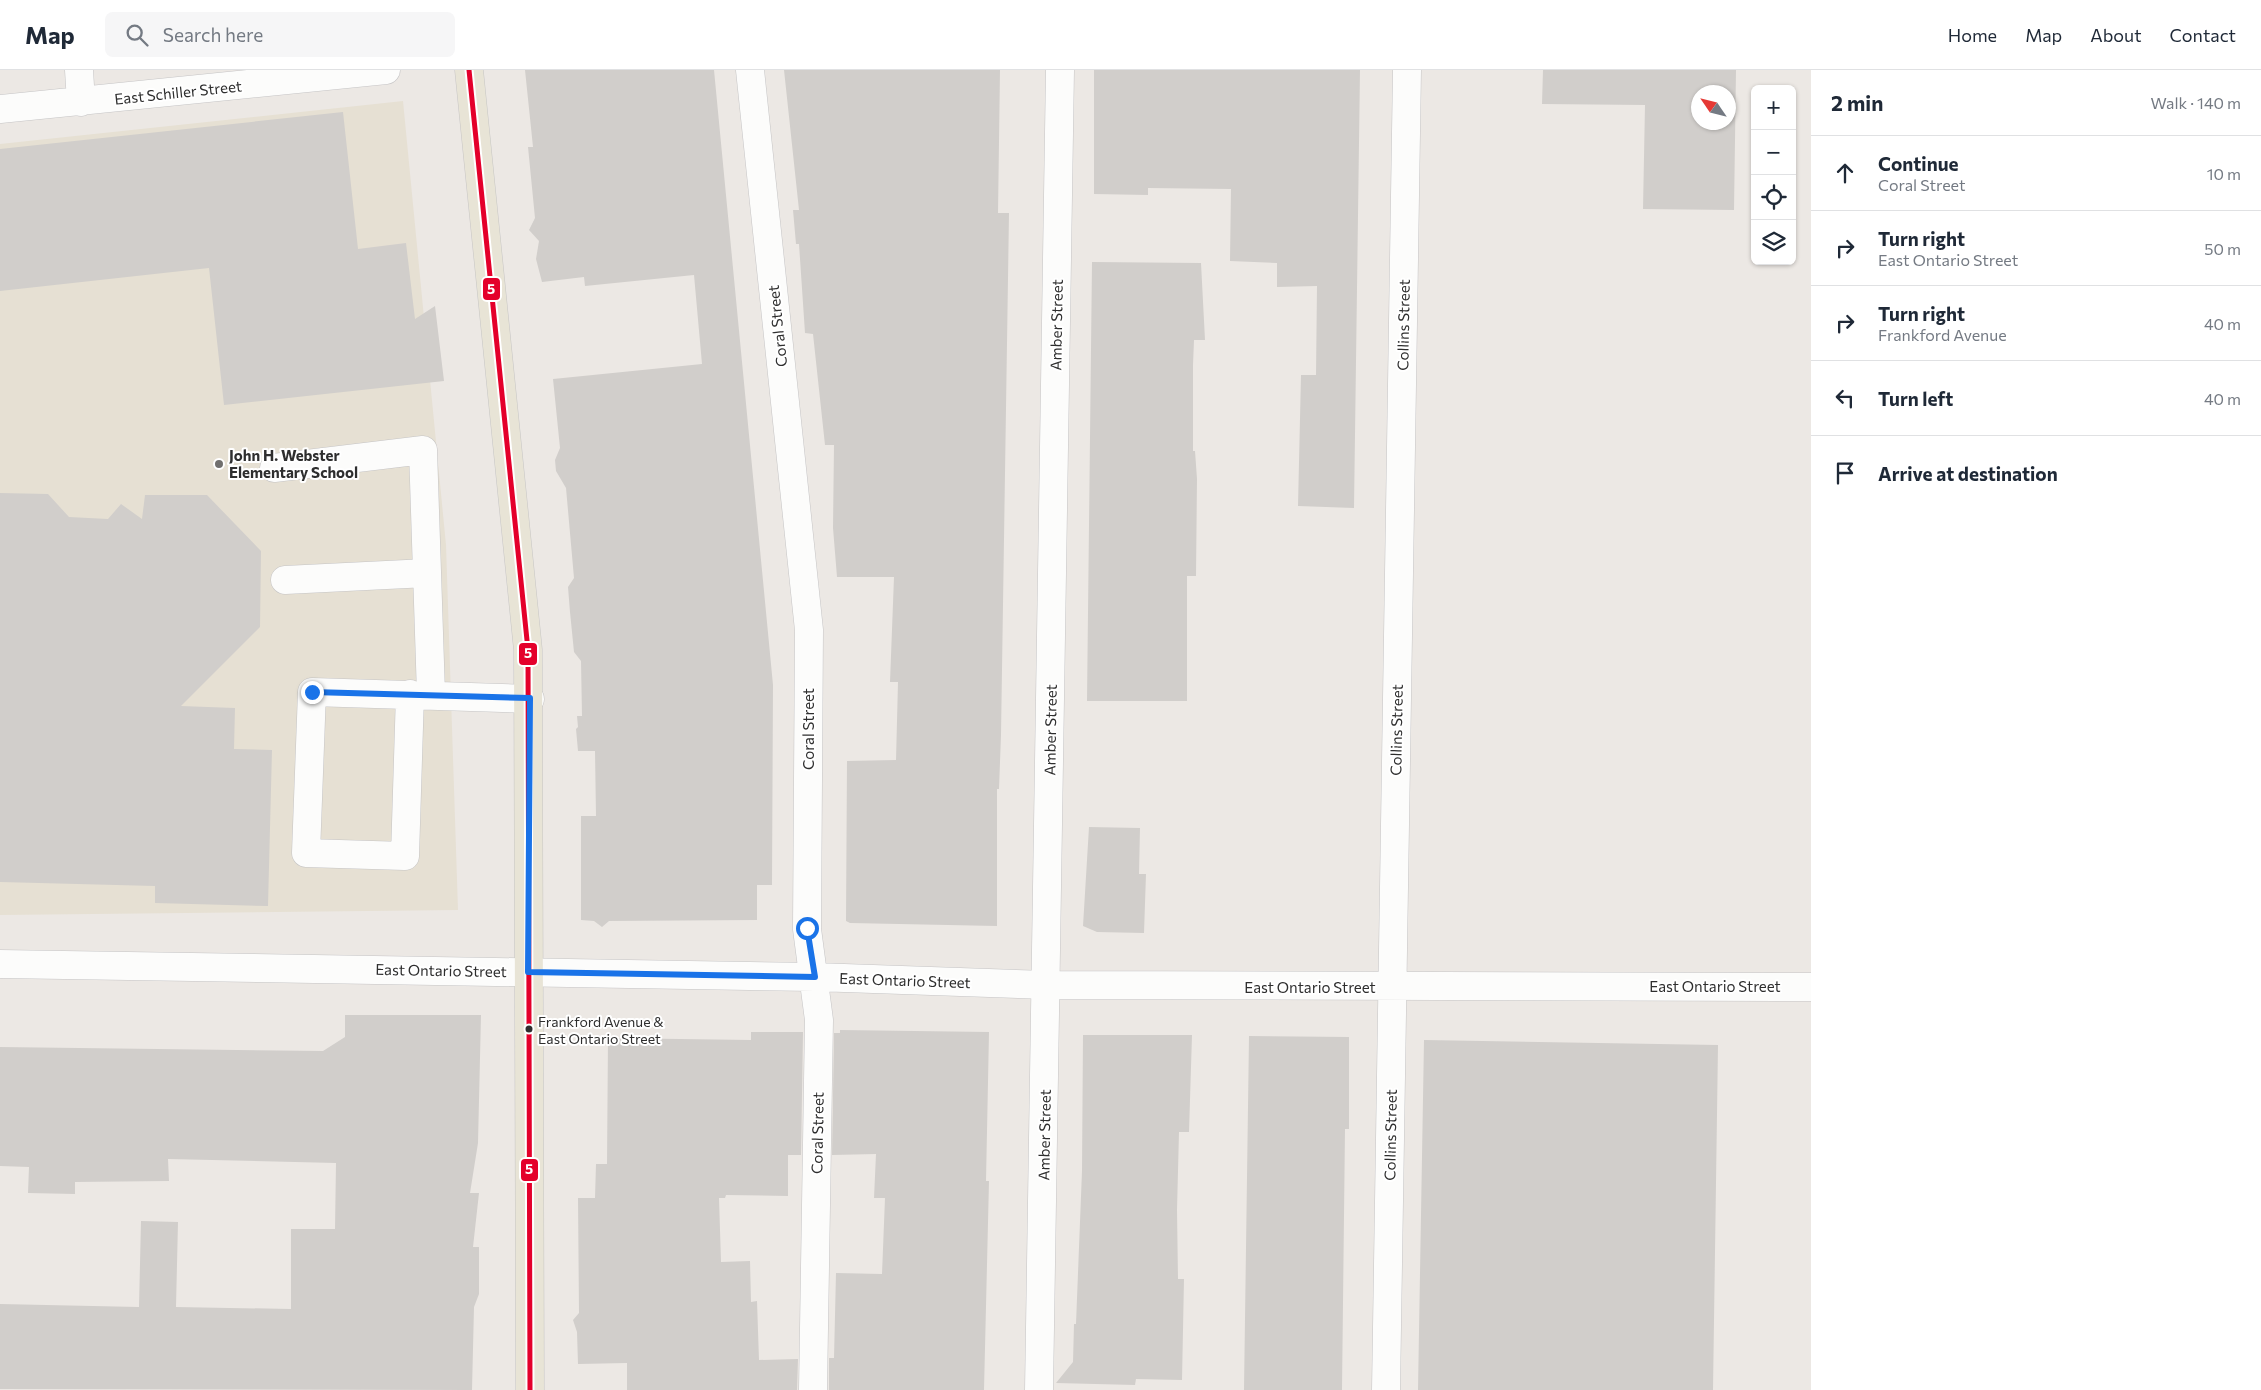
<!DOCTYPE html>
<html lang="en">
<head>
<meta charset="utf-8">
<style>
  body { margin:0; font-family:Commissioner,sans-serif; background:#f6f6f7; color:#1f2937 }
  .controls { position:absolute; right:15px; top:15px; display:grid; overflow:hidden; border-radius:8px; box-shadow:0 1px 4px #0004 }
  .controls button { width:45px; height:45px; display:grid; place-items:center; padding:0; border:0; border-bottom:1px solid #e0e1e3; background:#fff; color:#1f2937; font:25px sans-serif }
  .compass { position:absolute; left:1691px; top:15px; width:45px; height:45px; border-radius:50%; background:#fff; box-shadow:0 1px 4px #0004; rotate:305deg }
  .stop { position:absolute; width:15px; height:15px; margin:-11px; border:4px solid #1a73e8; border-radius:50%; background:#fff }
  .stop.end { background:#1a73e8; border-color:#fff; box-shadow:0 1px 5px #0008 }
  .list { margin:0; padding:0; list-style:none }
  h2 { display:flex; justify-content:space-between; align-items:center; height:65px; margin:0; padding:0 20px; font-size:21px }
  h2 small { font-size:16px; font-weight:400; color:#747a83 }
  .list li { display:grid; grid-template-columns:32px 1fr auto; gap:15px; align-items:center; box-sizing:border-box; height:75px; padding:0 20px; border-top:1px solid #e0e1e3 }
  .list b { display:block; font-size:19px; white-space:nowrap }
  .list p { margin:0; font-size:16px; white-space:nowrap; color:#747a83 }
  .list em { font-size:16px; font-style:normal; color:#747a83 }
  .icon { flex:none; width:28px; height:28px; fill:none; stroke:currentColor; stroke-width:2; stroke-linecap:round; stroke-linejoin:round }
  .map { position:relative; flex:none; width:1811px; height:1320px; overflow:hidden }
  header { display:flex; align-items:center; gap:30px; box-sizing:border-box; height:70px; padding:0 25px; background:#fff; border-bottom:1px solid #e0e1e3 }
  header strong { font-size:24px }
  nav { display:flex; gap:28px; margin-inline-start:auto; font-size:18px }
  .search { width:350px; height:45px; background:#f6f6f7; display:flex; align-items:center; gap:12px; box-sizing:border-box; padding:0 18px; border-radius:8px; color:#747a83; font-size:19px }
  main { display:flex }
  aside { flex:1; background:#fff }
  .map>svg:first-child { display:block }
  .education { fill:#e6e0d3 }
  .building { fill:#d1cecb; fill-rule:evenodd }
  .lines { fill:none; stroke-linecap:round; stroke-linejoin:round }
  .minor-casing { stroke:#c5c4c5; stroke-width:29 }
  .major-casing { stroke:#c6c5c4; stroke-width:29 }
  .minor { stroke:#fcfcfb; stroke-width:28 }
  .major { stroke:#e8e4d6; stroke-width:28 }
  .bus-1-casing { stroke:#fff; stroke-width:9 }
  .bus-1 { stroke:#e4002b; stroke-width:5 }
  .route { stroke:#1a73e8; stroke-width:6 }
  .poi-dot { fill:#706f6e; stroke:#fff; stroke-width:2 }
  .bus-dot { fill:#2e2e2e; stroke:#fff; stroke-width:2 }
  .labels { text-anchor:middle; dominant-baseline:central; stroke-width:4; stroke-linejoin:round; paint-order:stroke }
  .bus-label { font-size:14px; fill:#2e2e2e; stroke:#fff; text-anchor:start }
  .street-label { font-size:15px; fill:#2e2e2e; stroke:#fff }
  .poi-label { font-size:15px; font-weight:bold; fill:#2e2e2e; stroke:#fff; text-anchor:start }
  .line-badge { stroke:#fff; stroke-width:2 }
  .badge-label { font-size:14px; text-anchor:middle; font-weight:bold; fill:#fff }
</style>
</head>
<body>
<header>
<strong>Map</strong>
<div class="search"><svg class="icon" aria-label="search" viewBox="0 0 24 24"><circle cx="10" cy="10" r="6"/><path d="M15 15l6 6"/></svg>Search here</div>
<nav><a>Home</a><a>Map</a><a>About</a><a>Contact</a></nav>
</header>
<main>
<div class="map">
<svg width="1811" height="1320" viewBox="0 0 1811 1320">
  <rect width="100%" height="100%" fill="#ece8e4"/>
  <path class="education" d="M 403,31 L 446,475 L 458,840 L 0,845 L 0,74 Z"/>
  <path class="building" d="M 525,0 L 714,0 L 773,615 L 772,815 L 757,815 L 757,850 L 609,851 L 602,857 L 594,851 L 581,850 L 581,746 L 596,746 L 595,681 L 578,681 L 576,659 L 578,657 L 577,646 L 582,646 L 581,591 L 574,582 L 570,542 L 568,517 L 574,508 L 566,418 L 556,401 L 555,390 L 560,378 L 553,309 L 702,294 L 694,205 L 585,216 L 584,207 L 542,212 L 536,189 L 539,171 L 529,160 L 535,148 L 528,77 L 533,77 Z
    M 784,0 L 1000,0 L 998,143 L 1009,143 L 1001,665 L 999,719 L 997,719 L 997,856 L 850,853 L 846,851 L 847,691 L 896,690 L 898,612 L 890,612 L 894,507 L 837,507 L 833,458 L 834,375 L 825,375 L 813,264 L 805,263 L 799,174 L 796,174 L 793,140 L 799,140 Z
    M 1094,0 L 1360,0 L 1354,438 L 1298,436 L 1301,305 L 1316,305 L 1317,216 L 1277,217 L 1277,193 L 1230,191 L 1231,119 L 1148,118 L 1148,125 L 1094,124 Z
    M 1543,0 L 1736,0 L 1734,140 L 1643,139 L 1645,35 L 1542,34 ZM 1698,22 L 1728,22 L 1728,52 L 1698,52 Z
    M 343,42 L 358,179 L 406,173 L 415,249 L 435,236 L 444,311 L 224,335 L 209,198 L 0,221 L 0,79 Z
    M 1092,192 L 1201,193 L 1205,270 L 1194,270 L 1193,295 L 1193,381 L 1195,381 L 1197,409 L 1196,506 L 1187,506 L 1187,631 L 1087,631 Z
    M 0,423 L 48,424 L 69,447 L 108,449 L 121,434 L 142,449 L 145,425 L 207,425 L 261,481 L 260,557 L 181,636 L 235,638 L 234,679 L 272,680 L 268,836 L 155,833 L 155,816 L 0,812 Z
    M 1089,757 L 1140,758 L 1139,804 L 1146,804 L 1144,863 L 1097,862 L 1083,856 Z
    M 345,945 L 481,945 L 478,1073 L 470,1123 L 479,1123 L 473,1177 L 479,1177 L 479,1224 L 474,1237 L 472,1320 L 0,1319 L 0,1234 L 139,1237 L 141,1151 L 178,1152 L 176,1237 L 291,1239 L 291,1159 L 335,1159 L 336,1093 L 168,1089 L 169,1111 L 75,1112 L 75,1124 L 28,1123 L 29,1097 L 0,1096 L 0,977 L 323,981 L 345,967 Z
    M 840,960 L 989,962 L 986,1111 L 989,1111 L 984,1320 L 829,1320 L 829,1288 L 834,1288 L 836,1203 L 882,1204 L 885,1128 L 874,1128 L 876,1084 L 832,1085 L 834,963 L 840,963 Z
    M 751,962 L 803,962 L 801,1085 L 788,1085 L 788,1126 L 726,1125 L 725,1128 L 719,1128 L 721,1192 L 750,1191 L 751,1232 L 757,1231 L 759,1290 L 798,1289 L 797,1320 L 627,1320 L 627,1293 L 578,1294 L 577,1262 L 573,1250 L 579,1243 L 578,1128 L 595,1128 L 596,1094 L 607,1094 L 608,968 L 751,970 Z
    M 1083,965 L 1192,965 L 1189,1062 L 1179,1062 L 1177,1140 L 1178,1209 L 1184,1209 L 1182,1310 L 1136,1309 L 1135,1315 L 1056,1313 L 1073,1292 L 1074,1254 L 1076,1254 L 1082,1101 Z
    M 1249,966 L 1349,967 L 1349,1059 L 1345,1059 L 1342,1320 L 1244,1320 Z
    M 1424,970 L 1718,975 L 1713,1320 L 1418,1320 Z"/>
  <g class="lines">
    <defs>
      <path id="minor" d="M 79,0 L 81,32
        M 750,0 L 809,560 L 807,859 L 819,950 L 813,1320
        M 0,39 L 386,0
        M 274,398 L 423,380 L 431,624
        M 285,510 L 427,503
        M 410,624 L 405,786 L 306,783 L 312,622 L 530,629
        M 0,894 L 815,907 L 1047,915 L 1811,917
        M 1039,1320 L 1060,0
        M 1386,1320 L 1407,0"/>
      <path id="major" d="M 469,0 L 528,580 L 530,1320"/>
    </defs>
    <use href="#minor" class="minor-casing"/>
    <use href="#major" class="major-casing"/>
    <use href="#minor" class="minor"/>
    <use href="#major" class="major"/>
    <defs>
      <path id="bus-1" d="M 469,0 L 528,580 L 530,1320"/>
    </defs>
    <use href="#bus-1" class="bus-1-casing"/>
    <use href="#bus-1" class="bus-1"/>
  </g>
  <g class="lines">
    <path class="route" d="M 312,622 L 530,628 L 528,902 L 815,907 L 807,858"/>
  </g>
  <circle class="poi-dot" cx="219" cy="394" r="5"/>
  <circle class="bus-dot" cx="529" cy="959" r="4.5"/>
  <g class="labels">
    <g class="bus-label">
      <text x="538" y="951">Frankford Avenue &amp;<tspan x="538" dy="17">East Ontario Street</tspan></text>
    </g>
    <g class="street-label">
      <text transform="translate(178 22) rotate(-6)">East Schiller Street</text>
      <text transform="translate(1056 255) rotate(-89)">Amber Street</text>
      <text transform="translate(1403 255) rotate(-89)">Collins Street</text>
      <text transform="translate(777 256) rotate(-96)">Coral Street</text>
      <text transform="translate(808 659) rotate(-90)">Coral Street</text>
      <text transform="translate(1050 660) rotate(-89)">Amber Street</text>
      <text transform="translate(1396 660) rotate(-89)">Collins Street</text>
      <text transform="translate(441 900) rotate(1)">East Ontario Street</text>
      <text transform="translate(905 910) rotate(2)">East Ontario Street</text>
      <text x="1715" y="916">East Ontario Street</text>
      <text x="1310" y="917">East Ontario Street</text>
      <text transform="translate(817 1063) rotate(-89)">Coral Street</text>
      <text transform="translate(1044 1065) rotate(-89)">Amber Street</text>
      <text transform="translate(1390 1065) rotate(-89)">Collins Street</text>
    </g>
    <g class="poi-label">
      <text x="229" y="385">John H. Webster<tspan x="229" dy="17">Elementary School</tspan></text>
    </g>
  </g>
  <g class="line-badge">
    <rect x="482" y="207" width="19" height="24" rx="5" fill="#e4002b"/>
    <rect x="518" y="572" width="20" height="24" rx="5" fill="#e4002b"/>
    <rect x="520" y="1088" width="19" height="24" rx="5" fill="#e4002b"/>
  </g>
  <g class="badge-label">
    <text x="491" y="224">5</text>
    <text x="528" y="588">5</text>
    <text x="529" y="1104">5</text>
  </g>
</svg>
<div class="controls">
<button>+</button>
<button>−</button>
<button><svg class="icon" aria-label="locate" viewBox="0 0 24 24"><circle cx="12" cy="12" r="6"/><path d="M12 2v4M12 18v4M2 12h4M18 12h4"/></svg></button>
<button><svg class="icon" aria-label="layers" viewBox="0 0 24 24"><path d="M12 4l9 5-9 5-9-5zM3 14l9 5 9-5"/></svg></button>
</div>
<svg class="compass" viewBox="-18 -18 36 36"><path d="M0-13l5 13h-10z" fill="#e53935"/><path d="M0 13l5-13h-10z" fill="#747a83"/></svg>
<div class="stop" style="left:807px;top:858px"></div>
<div class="stop end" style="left:312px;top:622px"></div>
</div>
<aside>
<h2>2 min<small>Walk · 140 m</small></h2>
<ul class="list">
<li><svg class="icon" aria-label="ahead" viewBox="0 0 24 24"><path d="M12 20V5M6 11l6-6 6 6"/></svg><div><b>Continue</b><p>Coral Street</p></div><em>10 m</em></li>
<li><svg class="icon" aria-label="right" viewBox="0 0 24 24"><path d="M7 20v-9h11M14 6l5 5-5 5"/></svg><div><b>Turn right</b><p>East Ontario Street</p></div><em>50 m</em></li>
<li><svg class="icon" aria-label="right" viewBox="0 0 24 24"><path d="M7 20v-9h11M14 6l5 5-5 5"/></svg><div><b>Turn right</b><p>Frankford Avenue</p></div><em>40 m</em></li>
<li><svg class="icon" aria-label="left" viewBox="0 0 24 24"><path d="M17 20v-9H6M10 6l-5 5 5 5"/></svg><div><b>Turn left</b></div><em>40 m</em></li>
<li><svg class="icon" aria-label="arrive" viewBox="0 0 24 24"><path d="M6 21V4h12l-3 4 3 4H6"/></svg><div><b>Arrive at destination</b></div></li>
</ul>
</aside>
</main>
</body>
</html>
